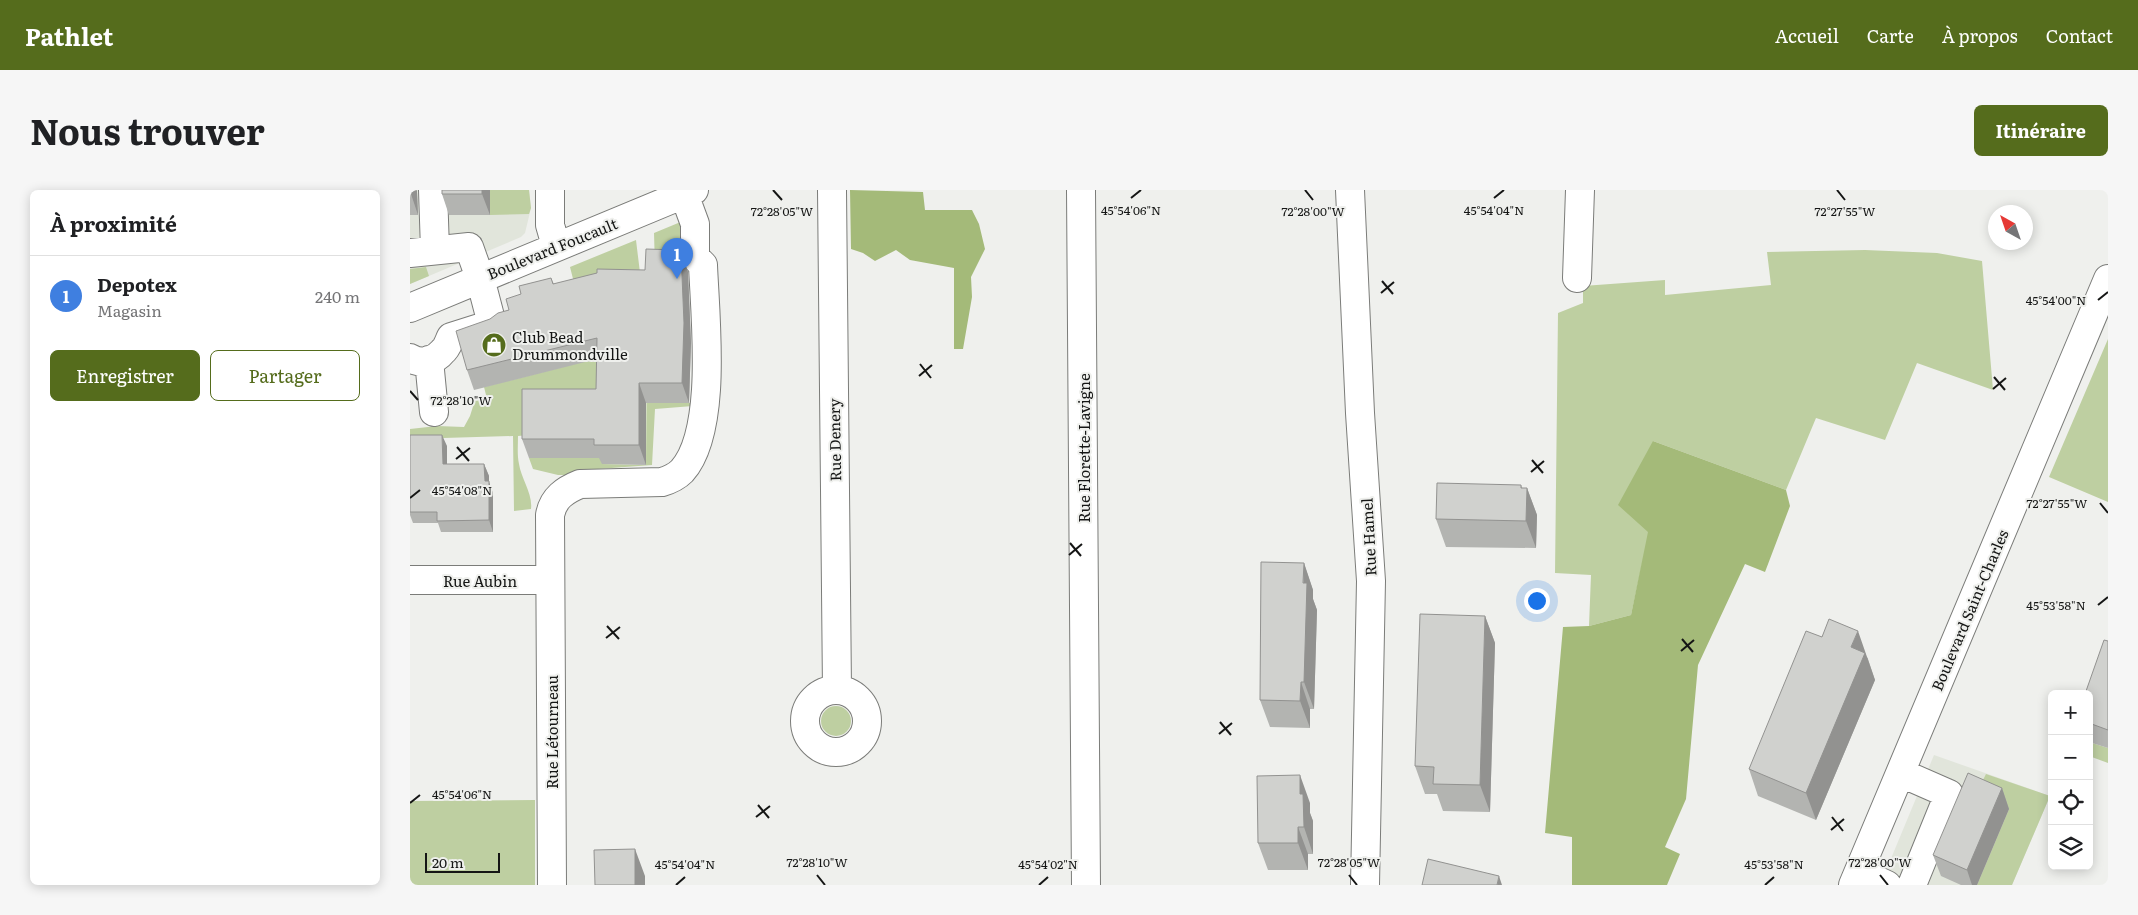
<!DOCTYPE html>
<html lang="fr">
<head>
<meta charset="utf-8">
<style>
  body { margin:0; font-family:Literata,serif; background:#f6f6f6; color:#202124 }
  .controls { position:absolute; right:15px; bottom:15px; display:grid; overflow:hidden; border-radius:8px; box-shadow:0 2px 12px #0003 }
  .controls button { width:45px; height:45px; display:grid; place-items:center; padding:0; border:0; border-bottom:1px solid #e0e0e0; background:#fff; color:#202124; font:25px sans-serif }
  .compass { position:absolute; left:1578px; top:15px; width:45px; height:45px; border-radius:50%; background:#fff; box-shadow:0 2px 12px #0003; rotate:320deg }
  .scale { position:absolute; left:15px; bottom:12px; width:75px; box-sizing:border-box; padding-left:5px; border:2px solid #151615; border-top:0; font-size:14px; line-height:18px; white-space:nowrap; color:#151615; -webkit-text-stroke:4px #eff0ed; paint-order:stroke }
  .you { position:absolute; left:1126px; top:410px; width:18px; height:18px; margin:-12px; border:4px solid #fff; border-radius:50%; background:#1a73e8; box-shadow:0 0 0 8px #1a73e833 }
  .badge { display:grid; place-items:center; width:32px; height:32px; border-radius:50%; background:#556c1c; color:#fff; font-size:16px; font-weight:700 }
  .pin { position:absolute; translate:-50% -41px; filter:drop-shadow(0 1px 2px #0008) }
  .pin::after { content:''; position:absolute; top:26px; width:18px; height:15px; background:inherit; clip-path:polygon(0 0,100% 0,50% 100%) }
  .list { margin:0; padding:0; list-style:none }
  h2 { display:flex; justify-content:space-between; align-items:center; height:65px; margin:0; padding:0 20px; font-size:21px }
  h2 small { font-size:16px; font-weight:400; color:#757577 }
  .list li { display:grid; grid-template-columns:32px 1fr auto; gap:15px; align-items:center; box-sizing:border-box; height:80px; padding:0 20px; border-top:1px solid #e0e0e0 }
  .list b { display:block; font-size:19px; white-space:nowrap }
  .list p { margin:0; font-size:16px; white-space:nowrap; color:#757577 }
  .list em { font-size:16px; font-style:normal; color:#757577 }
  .actions { display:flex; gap:10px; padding:15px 20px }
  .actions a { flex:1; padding:11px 0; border:1px solid #556c1c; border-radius:8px; text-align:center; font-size:18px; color:#556c1c }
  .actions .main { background:#556c1c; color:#fff }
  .icon { flex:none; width:28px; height:28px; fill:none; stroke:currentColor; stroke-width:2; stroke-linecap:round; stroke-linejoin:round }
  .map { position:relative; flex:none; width:1698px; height:695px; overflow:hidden; border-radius:8px }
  header { display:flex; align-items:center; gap:30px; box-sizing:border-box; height:70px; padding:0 25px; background:#556c1c; color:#fff }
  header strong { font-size:24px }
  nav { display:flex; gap:28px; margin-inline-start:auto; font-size:18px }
  .intro { display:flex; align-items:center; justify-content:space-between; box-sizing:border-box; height:120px; padding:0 30px }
  h1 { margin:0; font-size:35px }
  .button { padding:12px 22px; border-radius:8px; background:#556c1c; color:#fff; font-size:18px; font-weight:700 }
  main { display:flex; gap:30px; padding:0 30px }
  aside { flex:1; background:#fff; border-radius:8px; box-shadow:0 2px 12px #0003 }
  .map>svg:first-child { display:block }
  .built { fill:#e1e5db }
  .green { fill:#becfa1 }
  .forest { fill:#a4ba79 }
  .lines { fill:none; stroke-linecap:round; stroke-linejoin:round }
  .minor-casing { stroke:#7b7c79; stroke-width:30 }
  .minor { stroke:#fff; stroke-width:28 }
  .wall { fill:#b3b4b1 }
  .shaded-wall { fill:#929290 }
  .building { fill:#d0d1ce; stroke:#929290 }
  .ticks { fill:none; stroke:#151615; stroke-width:2 }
  .labels { text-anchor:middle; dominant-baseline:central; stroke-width:4; stroke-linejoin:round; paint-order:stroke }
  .street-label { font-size:15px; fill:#151615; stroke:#eff0ed }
  .poi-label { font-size:15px; fill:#151615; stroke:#eff0ed; text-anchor:start }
  .ticks-label { font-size:12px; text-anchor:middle; fill:#151615; stroke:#eff0ed; stroke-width:4; stroke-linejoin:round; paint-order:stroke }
</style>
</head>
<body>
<header>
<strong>Pathlet</strong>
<nav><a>Accueil</a><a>Carte</a><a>À propos</a><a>Contact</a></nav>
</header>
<div class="intro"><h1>Nous trouver</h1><a class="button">Itinéraire</a></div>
<main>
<aside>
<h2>À proximité<small></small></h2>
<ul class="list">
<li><span class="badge" style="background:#3f7fe0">1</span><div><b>Depotex</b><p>Magasin</p></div><em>240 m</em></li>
</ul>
<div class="actions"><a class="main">Enregistrer</a><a>Partager</a></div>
</aside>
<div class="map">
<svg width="1698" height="695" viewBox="0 0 1698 695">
  <rect width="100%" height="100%" fill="#eff0ed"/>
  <path class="built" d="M 0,0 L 119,0 L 121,18 L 115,43 L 111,47 L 0,94 Z
    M 1524,565 L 1640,606 L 1602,695 L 1470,695 Z"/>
  <path class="green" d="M 80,0 L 119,0 L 121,18 L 119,24 L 80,25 Z
    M 273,31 L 276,64 L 265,63 L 245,78 L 244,43 Z
    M 226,50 L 231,91 L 193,219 L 119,245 L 108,246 C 108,255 107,265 109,274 C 111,288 123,304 121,319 L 104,321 L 103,246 L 0,249 L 0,239 L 27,236 L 54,237 L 60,226 L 66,207 L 76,205 L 74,197 L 176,171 L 177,144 L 160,77 Z
    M 1455,60 L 1527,63 L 1572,71 L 1583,200 L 1507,173 L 1475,250 L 1406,228 L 1376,300 L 1243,251 L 1239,342 L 1221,425 L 1179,436 L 1181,385 L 1145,383 L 1148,123 L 1173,113 L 1173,96 L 1255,90 L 1255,105 L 1361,95 L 1357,62 Z
    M 16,77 L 19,86 L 0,94 L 0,79 Z
    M 237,145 L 240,212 L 284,213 L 283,216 L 245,219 L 242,275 L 188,279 L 160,285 L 148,285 L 123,279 L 119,268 L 192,268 L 192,274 L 236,275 Z
    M 1698,149 L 1698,312 L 1639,287 Z
    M411 531a15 15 0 1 1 30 0a15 15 0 1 1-30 0Z
    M 1679,552 L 1698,558 L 1698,573 L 1679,566 Z
    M 1576,584 L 1640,606 L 1602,695 L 1567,695 L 1599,619 L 1566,604 Z
    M 125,610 L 125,695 L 0,695 L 0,611 Z"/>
  <path class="forest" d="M 440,0 L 513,2 L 515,20 L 562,20 L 569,34 L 575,59 L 561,87 L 562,107 L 553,159 L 544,159 L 544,78 L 500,70 L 486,60 L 465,71 L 453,63 L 441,59 Z
    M 1243,251 L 1376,300 L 1380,316 L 1355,382 L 1335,374 L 1288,475 L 1276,609 L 1255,657 L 1270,664 L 1257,695 L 1162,695 L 1162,647 L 1135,643 L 1153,437 L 1179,436 L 1221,425 L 1238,342 L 1208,315 Z"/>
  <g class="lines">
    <defs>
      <path id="minor" d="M 23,0 L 25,60
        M 140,0 L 140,35 L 146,56
        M 422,0 L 427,500
        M 671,0 L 676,695
        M 940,0 L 950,223 L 961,391 L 955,695
        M 0,63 L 59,57 L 70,88 L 82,134 L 41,147 C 39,151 37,158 33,161 C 25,171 11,175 0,168
        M 1167,88 L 1170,0
        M 0,118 L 284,0
        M 19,170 L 24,222
        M 0,390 L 140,390
        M395 531a31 31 0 1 1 62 0a31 31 0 1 1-62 0Z
        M 1491,583 L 1539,604 L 1502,695
        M 1449,682 L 1477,695
        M 142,695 L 140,325 C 143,308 155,300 170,294 L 252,292 C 259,290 266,287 272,281 C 308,241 295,127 293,75 L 285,67 L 285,34 L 274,4
        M 1443,695 L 1698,89"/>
    </defs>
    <use href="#minor" class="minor-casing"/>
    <use href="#minor" class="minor"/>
  </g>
  <path class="wall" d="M 0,0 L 7,2 L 8,25 L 0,25 Z
    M 80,0 L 80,25 L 39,25 L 32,4 Z
    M 271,62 L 278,82 L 281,153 L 279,213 L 236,213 L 236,275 L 192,274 L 189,268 L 119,268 L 112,249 L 186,199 L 187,169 L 64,200 L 57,180 L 80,129 L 99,120 L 111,104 L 141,88 L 144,94 L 235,80 Z
    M 0,245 L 37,256 L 37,274 L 74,274 L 79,286 L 79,292 L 83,303 L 83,342 L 31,342 L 28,333 L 3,333 L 0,325 Z
    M 1113,298 L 1117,298 L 1127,325 L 1126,358 L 1036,357 L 1026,329 Z
    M 894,373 L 903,400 L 903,409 L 907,420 L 904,519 L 900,519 L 900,538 L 860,537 L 850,510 Z
    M 1075,426 L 1085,453 L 1080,622 L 1033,621 L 1027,604 L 1015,604 L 1005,576 Z
    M 1412,447 L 1458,468 L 1458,469 L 1465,490 L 1406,630 L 1348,606 L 1339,579 Z
    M 1698,451 L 1698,558 L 1679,552 L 1679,504 Z
    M 1592,598 L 1599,619 L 1567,695 L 1551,695 L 1531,686 L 1523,665 Z
    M 900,613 L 900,623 L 903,631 L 903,664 L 898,664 L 898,680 L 858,680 L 848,653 Z"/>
  <path class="shaded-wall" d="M 0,0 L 7,0 L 7,2 L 8,25 L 1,4 Z
    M 72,0 L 80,0 L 80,25 L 72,4 Z
    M 271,62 L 278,82 L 281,153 L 279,213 L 272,193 Z
    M 229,193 L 236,213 L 236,275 L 229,255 Z
    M 32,245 L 37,256 L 37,286 L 33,274 Z
    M 74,274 L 79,286 L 79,292 L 83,303 L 83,342 L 79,330 L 75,291 Z
    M 1111,295 L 1117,309 L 1117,298 L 1127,325 L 1126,358 L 1116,331 Z
    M 894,373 L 903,400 L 903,409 L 907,420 L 904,519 L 894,492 Z
    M 1075,426 L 1085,453 L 1080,622 L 1070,595 Z
    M 1448,441 L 1465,490 L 1406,630 L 1396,603 L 1441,457 Z
    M 891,492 L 900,519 L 900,538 L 890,511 Z
    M 890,585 L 900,613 L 900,623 L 903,631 L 903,664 L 894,637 L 890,604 Z
    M 1592,598 L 1599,619 L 1567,695 L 1562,695 L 1557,680 Z
    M 888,637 L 898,664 L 898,680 L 888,653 Z
    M 225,659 L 235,686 L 235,695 L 225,695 Z
    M 1089,686 L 1092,695 L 1087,695 Z"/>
  <path class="building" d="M 32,0 L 72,0 L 72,4 L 32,4 Z
    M 236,59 L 268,60 L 271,62 L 274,133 L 272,193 L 229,193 L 229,255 L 184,255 L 184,249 L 112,249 L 112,199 L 186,199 L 187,148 L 57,180 L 46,141 L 80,129 L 88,123 L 99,120 L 96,109 L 111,104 L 109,96 L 141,88 L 143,94 L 187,83 L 187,79 L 235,80 Z
    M 0,245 L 32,245 L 33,274 L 74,274 L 75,291 L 79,291 L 79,330 L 27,331 L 27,322 L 0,322 Z
    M 1027,293 L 1111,295 L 1111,298 L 1117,298 L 1116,331 L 1026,329 Z
    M 851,372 L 894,373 L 893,393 L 897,393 L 894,492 L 891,492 L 890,511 L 850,510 Z
    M 1010,424 L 1075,426 L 1070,595 L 1023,594 L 1024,577 L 1005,576 Z
    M 1419,429 L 1448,441 L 1441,457 L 1455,463 L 1396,603 L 1339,579 L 1396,441 L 1412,447 Z
    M 1694,450 L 1698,451 L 1698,540 L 1679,533 L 1679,504 L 1675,504 Z
    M 1558,583 L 1592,598 L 1557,680 L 1523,665 Z
    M 890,585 L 890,604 L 893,604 L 894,637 L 888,637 L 888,653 L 848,653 L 847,586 Z
    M 225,659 L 225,695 L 185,695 L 184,660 Z
    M 1018,669 L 1089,686 L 1087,695 L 1012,695 Z"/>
  <path class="ticks" d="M 363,0 L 372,10M 895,0 L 903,10M 1427,0 L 1435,10M 721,8 L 731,0M 1084,8 L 1094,0M 972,91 L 983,104M 971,103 L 984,92M 1688,110 L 1698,102M 510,174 L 521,188M 509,186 L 522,175M 1584,187 L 1595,200M 1583,199 L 1596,188M 0,201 L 8,210M 47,257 L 59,271M 46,269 L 60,258M 1122,270 L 1133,283M 1121,282 L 1134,271M 0,308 L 10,300M 1690,313 L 1698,323M 660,353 L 671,366M 659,365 L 672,354M 1688,415 L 1698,407M 197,436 L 209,449M 196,448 L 210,437M 1272,449 L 1283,462M 1271,461 L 1284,450M 810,532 L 821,545M 809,544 L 822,533M 0,613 L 10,605M 348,615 L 359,628M 346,627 L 360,616M 1422,627 L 1433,641M 1421,640 L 1434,629M 407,685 L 415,695M 939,685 L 947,695M 1470,685 L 1478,695M 266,695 L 275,687M 629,695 L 638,687M 1355,695 L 1364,687"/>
  <defs>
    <symbol id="shop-disc" viewBox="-11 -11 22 22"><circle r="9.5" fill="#556c1c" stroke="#eff0ed"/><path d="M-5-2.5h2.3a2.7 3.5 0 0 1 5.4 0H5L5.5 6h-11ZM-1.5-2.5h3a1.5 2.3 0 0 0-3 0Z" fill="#fff"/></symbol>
  </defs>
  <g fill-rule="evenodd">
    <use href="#shop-disc" x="70" y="141" width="28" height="28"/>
  </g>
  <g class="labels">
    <g class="street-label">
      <text transform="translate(142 58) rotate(-22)">Boulevard Foucault</text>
      <text transform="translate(424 250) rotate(-91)">Rue Denery</text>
      <text transform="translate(673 258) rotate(-90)">Rue Florette-Lavigne</text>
      <text transform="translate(958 347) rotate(-93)">Rue Hamel</text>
      <text x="70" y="390">Rue Aubin</text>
      <text transform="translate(1559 420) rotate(-67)">Boulevard Saint-Charles</text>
      <text transform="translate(141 542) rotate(-90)">Rue Létourneau</text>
    </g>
    <g class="poi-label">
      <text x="102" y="146">Club Bead<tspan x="102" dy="17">Drummondville</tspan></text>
    </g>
  </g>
  <g class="ticks-label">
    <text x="721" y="25">45°54'06"N</text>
    <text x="1084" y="25">45°54'04"N</text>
    <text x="372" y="26">72°28'05"W</text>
    <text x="903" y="26">72°28'00"W</text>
    <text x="1435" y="26">72°27'55"W</text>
    <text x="1646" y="115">45°54'00"N</text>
    <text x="51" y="215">72°28'10"W</text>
    <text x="52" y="305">45°54'08"N</text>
    <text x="1647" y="318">72°27'55"W</text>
    <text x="1646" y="420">45°53'58"N</text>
    <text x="52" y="609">45°54'06"N</text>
    <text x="407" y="677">72°28'10"W</text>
    <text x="939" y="677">72°28'05"W</text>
    <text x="1470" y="677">72°28'00"W</text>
    <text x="275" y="679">45°54'04"N</text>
    <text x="638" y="679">45°54'02"N</text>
    <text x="1364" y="679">45°53'58"N</text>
  </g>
</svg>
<div class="controls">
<button>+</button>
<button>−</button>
<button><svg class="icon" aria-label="locate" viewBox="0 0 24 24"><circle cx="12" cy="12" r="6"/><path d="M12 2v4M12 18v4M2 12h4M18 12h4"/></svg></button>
<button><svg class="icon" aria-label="layers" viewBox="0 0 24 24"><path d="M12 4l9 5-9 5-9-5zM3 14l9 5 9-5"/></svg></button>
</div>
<svg class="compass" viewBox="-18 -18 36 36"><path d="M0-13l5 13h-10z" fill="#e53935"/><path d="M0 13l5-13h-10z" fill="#757577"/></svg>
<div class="scale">20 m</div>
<div class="you"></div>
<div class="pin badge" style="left:267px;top:89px;background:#3f7fe0">1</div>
</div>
</main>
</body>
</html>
